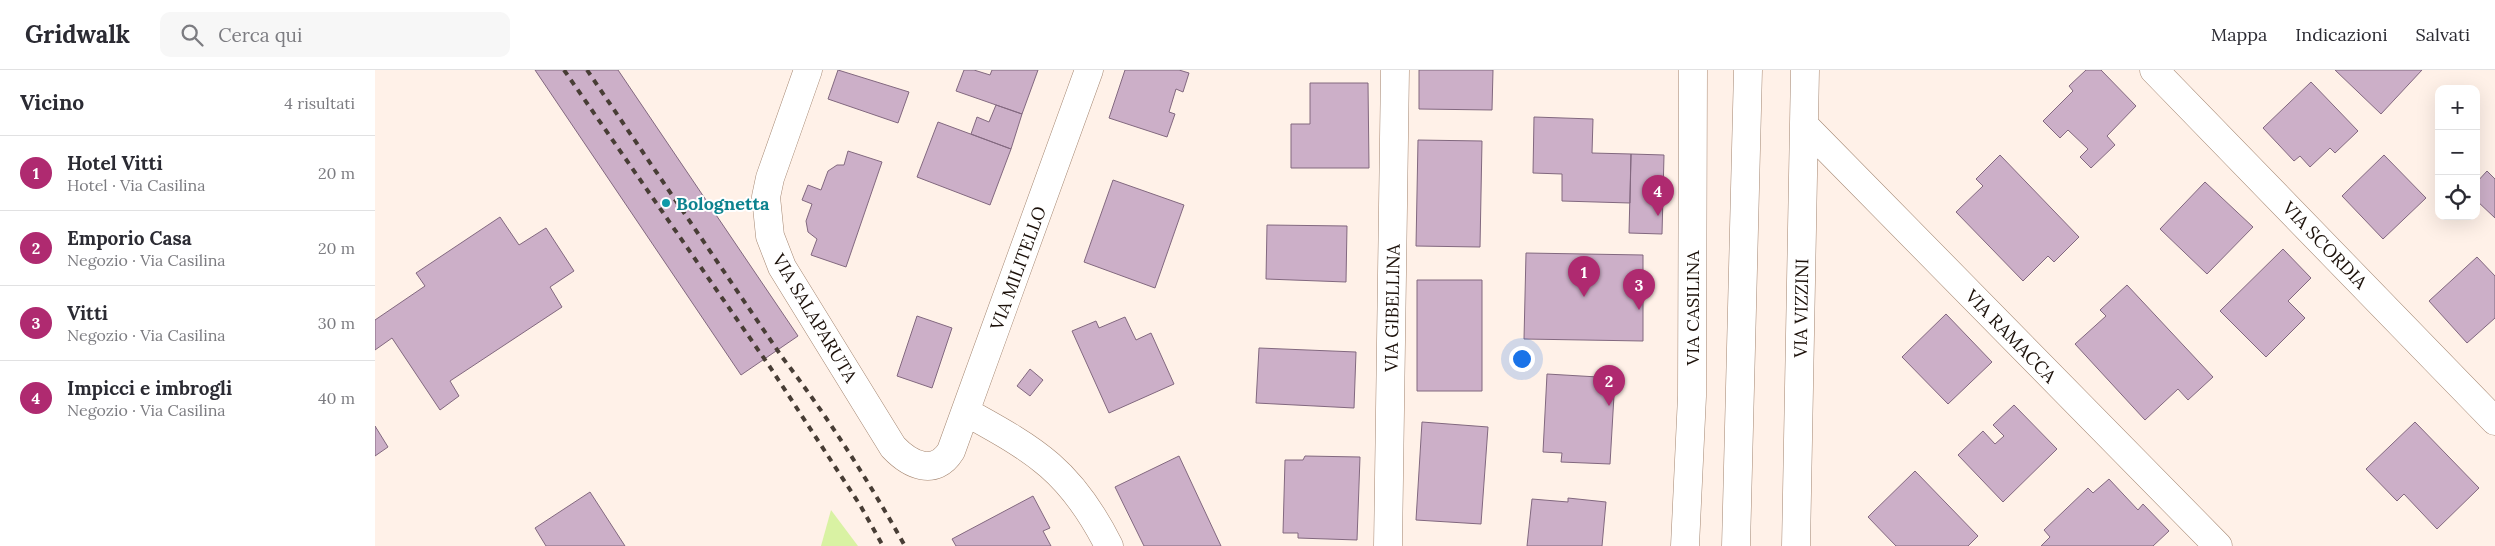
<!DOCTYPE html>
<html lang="it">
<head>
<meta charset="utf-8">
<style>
  body { margin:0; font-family:Lora,serif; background:#f7f7f7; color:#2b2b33 }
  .controls { position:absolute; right:15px; top:15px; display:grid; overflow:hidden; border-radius:10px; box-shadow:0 5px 20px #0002 }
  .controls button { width:45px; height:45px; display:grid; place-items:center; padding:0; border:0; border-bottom:1px solid #e1e1e2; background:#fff; color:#2b2b33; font:25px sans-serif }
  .you { position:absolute; left:1146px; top:288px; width:18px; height:18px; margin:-12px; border:4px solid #fff; border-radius:50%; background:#1a73e8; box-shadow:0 0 0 8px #1a73e833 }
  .badge { display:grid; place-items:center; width:32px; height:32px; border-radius:50%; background:#af2a70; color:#fff; font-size:16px; font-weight:700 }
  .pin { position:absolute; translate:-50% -41px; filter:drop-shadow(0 1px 2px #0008) }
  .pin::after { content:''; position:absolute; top:26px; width:18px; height:15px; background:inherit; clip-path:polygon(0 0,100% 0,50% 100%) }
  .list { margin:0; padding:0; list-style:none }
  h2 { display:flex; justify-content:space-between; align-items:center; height:65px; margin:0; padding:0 20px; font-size:21px }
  h2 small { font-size:16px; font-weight:400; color:#7c7c81 }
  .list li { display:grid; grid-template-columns:32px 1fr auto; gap:15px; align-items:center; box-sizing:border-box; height:75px; padding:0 20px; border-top:1px solid #e1e1e2 }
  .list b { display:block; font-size:19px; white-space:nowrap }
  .list p { margin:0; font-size:16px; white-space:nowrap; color:#7c7c81 }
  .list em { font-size:16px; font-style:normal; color:#7c7c81 }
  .icon { flex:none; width:28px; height:28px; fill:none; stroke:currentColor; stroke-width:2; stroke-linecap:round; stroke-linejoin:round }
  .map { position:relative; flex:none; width:2120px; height:476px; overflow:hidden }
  header { display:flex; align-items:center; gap:30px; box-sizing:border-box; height:70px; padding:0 25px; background:#fff; border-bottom:1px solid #e1e1e2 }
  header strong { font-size:24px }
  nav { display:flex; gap:28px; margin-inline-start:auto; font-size:18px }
  .search { width:350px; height:45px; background:#f7f7f7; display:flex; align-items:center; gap:12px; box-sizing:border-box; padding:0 18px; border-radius:10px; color:#7c7c81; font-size:19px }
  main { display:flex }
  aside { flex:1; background:#fff }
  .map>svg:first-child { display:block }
  .green { fill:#d9f2a3 }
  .building { fill:#ccafc8; stroke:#82687f }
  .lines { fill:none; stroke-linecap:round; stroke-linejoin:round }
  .minor-casing { stroke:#a48671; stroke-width:29 }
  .major-casing { stroke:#a48671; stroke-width:29 }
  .minor { stroke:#fff; stroke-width:28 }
  .major { stroke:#fff; stroke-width:28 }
  .rail { stroke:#483d35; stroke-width:4; stroke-dasharray:6 6; stroke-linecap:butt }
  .culture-dot { fill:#0f9aa8; stroke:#fff; stroke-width:2 }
  .labels { text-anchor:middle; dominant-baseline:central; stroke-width:4; stroke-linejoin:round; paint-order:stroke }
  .culture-label { font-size:18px; font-weight:bold; fill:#0d838f; stroke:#fff; text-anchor:start }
  .street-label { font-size:18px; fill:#1b1009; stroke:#fff }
</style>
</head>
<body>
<header>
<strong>Gridwalk</strong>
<div class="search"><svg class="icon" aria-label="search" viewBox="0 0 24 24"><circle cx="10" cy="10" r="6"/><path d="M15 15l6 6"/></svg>Cerca qui</div>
<nav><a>Mappa</a><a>Indicazioni</a><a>Salvati</a></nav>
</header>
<main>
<aside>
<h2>Vicino<small>4 risultati</small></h2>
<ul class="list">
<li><span class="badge">1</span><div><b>Hotel Vitti</b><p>Hotel · Via Casilina</p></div><em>20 m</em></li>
<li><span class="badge">2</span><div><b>Emporio Casa</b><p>Negozio · Via Casilina</p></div><em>20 m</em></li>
<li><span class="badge">3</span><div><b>Vitti</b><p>Negozio · Via Casilina</p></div><em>30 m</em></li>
<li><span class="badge">4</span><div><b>Impicci e imbrogli</b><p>Negozio · Via Casilina</p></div><em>40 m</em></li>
</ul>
</aside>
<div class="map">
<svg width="2120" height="476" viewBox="0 0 2120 476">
  <rect width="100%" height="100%" fill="#fff1e8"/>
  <path class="green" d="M 456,440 L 483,476 L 446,476 Z"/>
  <path class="building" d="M 160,0 L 243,0 L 423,266 L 366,305 Z
    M 463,0 L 534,22 L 523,53 L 453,29 Z
    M 589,0 L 599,0 L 615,5 L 617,0 L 663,0 L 647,44 L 581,21 Z
    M 750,0 L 804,0 L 814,3 L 808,22 L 801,19 L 794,42 L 800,44 L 792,67 L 734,48 Z
    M 1044,0 L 1118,0 L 1117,40 L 1044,39 Z
    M 1711,0 L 1726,0 L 1761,36 L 1732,66 L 1740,75 L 1716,98 L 1705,87 L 1713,79 L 1693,60 L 1685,68 L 1668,51 L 1698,21 L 1694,16 Z
    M 1960,0 L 2047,0 L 2006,44 Z
    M 1936,12 L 1983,61 L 1960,83 L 1955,78 L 1935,97 L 1925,86 L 1919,91 L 1888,58 Z
    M 935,13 L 993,13 L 994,98 L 916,98 L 916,54 L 935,54 Z
    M 621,35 L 647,44 L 636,79 L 596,64 L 602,47 L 614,52 Z
    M 1159,47 L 1218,49 L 1217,83 L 1256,84 L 1255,133 L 1187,131 L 1187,104 L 1158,103 Z
    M 563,52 L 636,79 L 615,135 L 542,107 Z
    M 1043,70 L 1107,71 L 1105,177 L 1041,176 Z
    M 473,81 L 507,92 L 471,197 L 436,185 L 442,169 L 433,162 L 431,151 L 437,134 L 427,130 L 433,115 L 446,120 L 453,101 L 462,95 L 469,95 Z
    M 1256,84 L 1289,85 L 1287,164 L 1254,163 Z
    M 1625,85 L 1704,167 L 1679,192 L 1673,186 L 1648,211 L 1581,142 L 1608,116 L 1601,109 Z
    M 2009,85 L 2051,128 L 2008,169 L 1967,126 Z
    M 2112,101 L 2120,109 L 2120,148 L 2101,130 L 2101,113 Z
    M 738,110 L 809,135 L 780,218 L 709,192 Z
    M 1830,112 L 1878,157 L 1832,204 L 1785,159 Z
    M 125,147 L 144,175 L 171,158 L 199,201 L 175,217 L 187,237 L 75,311 L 84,326 L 65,340 L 17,268 L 0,280 L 0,250 L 50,216 L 41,203 Z
    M 892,155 L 972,156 L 971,212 L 891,209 Z
    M 1908,179 L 1936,208 L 1913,231 L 1930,248 L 1891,287 L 1845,241 Z
    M 1151,183 L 1268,185 L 1268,271 L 1149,269 Z
    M 2102,187 L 2120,206 L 2120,248 L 2092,273 L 2054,231 Z
    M 1042,210 L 1107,210 L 1107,321 L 1042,321 Z
    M 1752,215 L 1838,307 L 1813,330 L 1803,319 L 1770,350 L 1700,274 L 1731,246 L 1725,240 Z
    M 1571,244 L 1617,292 L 1573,334 L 1527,287 Z
    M 542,246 L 577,258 L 557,318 L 522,306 Z
    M 750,247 L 761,270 L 776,263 L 799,314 L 734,343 L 697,261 L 721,251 L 724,258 Z
    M 884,278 L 981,282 L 979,338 L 881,333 Z
    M 655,299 L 668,310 L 655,326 L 642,316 Z
    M 1172,304 L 1240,308 L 1235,394 L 1186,392 L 1187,383 L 1168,382 Z
    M 1639,335 L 1682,379 L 1628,432 L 1583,385 L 1608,361 L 1620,374 L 1629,366 L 1618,355 Z
    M 1047,352 L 1113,357 L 1106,454 L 1041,450 Z
    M 2040,352 L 2104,418 L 2062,459 L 2029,424 L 2022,431 L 1991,399 Z
    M 0,356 L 13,377 L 0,386 Z
    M 804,386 L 846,476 L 769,476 L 740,417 Z
    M 930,386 L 985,387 L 982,470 L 923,468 L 923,463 L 908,463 L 910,390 L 928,390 Z
    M 1540,401 L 1603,466 L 1593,476 L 1521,476 L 1493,447 Z
    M 1734,409 L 1763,440 L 1768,434 L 1794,461 L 1778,476 L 1666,476 L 1675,467 L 1669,460 L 1713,418 L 1718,423 Z
    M 215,422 L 250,476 L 171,476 L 160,458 Z
    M 658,426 L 675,458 L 668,461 L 676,476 L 581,476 L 577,469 Z
    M 1193,428 L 1231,432 L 1227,476 L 1152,476 L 1157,429 L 1193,432 Z"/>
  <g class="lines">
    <defs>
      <path id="minor" d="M 433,0 L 395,108 L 391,127 L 395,166 L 407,197 L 518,377 C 535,395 560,407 576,381 L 714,0
        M 1779,0 L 2120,351
        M 1430,56 L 1843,476
        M 591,342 C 662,381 696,401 734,476
        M 1013,476 L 1020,0
        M 1310,476 L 1317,326 L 1318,0
        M 1421,476 L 1430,0"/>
      <path id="major" d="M 1361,476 L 1373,0"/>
    </defs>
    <use href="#minor" class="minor-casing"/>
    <use href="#major" class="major-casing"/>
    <use href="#minor" class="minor"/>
    <use href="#major" class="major"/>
    <path class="rail" d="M 189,0 L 395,297 L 485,435 L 508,476
      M 212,0 L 407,287 C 453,347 493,410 530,476"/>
  </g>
  <circle class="culture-dot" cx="291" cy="133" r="5"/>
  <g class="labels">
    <g class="culture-label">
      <text x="301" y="133">Bolognetta</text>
    </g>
    <g class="street-label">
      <text transform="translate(1950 175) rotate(46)">VIA SCORDIA</text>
      <text transform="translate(643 198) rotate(-70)">VIA MILITELLO</text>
      <text transform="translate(1017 238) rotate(-89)">VIA GIBELLINA</text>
      <text transform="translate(1317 238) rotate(-90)">VIA CASILINA</text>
      <text transform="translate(1426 238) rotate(-89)">VIA VIZZINI</text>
      <text transform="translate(440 248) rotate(59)">VIA SALAPARUTA</text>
      <text transform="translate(1636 266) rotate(46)">VIA RAMACCA</text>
    </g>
  </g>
</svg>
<div class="controls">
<button>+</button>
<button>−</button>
<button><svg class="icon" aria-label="locate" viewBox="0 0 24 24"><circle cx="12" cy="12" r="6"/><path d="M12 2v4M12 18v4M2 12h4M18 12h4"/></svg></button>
</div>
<div class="you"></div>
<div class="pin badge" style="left:1209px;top:227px">1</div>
<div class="pin badge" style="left:1234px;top:336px">2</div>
<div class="pin badge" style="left:1264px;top:240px">3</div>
<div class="pin badge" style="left:1283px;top:146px">4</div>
</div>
</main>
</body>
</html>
